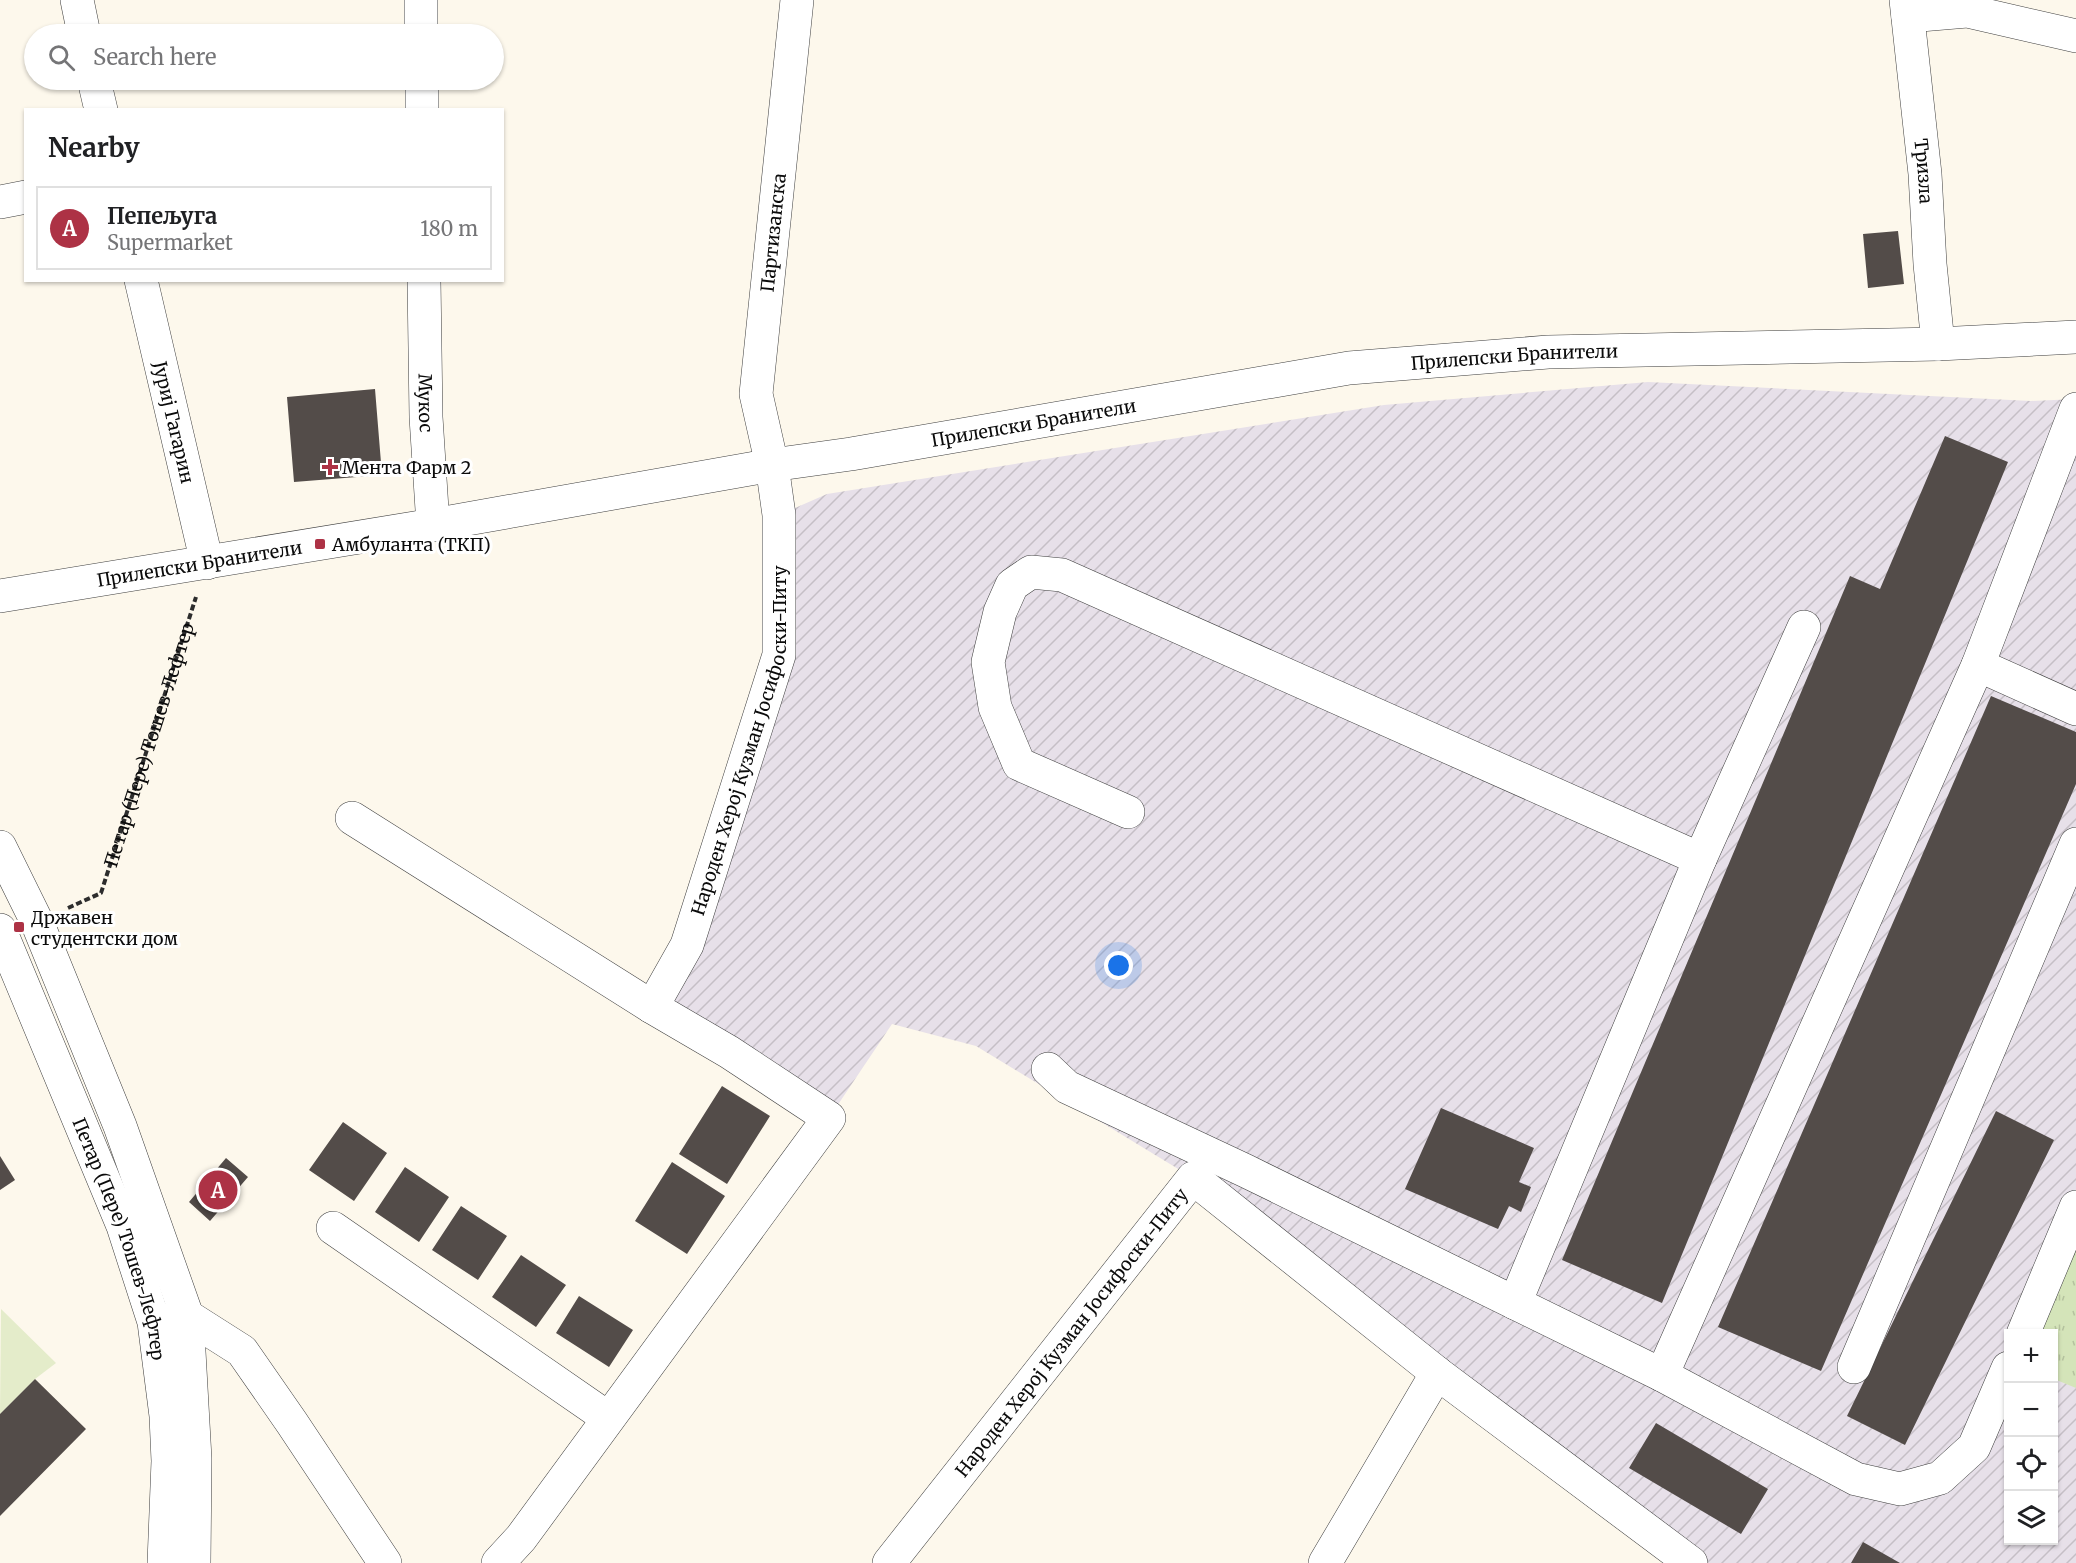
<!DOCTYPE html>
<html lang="en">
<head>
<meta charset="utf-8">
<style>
  body { margin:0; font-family:Merriweather,serif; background:#f6f6f6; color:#202124 }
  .controls { position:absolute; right:18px; bottom:18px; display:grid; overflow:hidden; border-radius:0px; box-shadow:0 2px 4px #0004 }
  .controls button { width:54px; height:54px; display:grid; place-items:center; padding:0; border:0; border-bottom:2px solid #e0e0e0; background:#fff; color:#202124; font:30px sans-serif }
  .you { position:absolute; left:1119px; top:966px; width:21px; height:21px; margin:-15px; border:4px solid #fff; border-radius:50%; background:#1a73e8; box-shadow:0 0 0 9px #1a73e833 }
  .badge { display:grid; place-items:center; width:39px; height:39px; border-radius:50%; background:#ad3245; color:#fff; font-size:20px; font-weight:700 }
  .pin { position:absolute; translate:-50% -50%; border:3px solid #fff; box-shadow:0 2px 6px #0006 }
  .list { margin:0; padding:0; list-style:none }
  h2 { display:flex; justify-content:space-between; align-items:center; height:78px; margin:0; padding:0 24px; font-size:26px }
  h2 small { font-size:20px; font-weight:400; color:#757577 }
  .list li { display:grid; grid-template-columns:39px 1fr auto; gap:18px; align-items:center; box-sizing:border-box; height:84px; margin:0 12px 12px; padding:0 12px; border:2px solid #e0e0e0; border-radius:0px }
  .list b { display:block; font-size:22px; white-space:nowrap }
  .list p { margin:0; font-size:20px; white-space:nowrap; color:#757577 }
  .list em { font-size:20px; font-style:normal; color:#757577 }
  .icon { flex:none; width:33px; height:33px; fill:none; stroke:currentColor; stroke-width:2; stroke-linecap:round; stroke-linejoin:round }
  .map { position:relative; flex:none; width:2076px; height:1563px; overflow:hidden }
  .search { position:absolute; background:#fff; box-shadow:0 2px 4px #0004; left:24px; top:24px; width:480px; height:66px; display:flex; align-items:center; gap:15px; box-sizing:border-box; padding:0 21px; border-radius:33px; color:#757577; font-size:22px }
  .panel { position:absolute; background:#fff; box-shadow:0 2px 4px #0004; left:24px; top:108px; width:480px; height:174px; border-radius:0px }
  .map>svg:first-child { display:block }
  .industrial { fill:url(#industrial-furrows); fill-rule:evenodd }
  .grass { fill:url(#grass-tufts) }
  .pitch { fill:#e4ecca }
  .building { fill:#534c49 }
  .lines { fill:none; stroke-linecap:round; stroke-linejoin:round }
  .minor-casing { stroke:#3e3e3e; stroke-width:34 }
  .path { stroke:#2d2d2d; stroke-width:4; stroke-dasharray:6 3; stroke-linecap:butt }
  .minor { stroke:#fff; stroke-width:33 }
  .poi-dot { fill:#ad3245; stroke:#fff; stroke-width:2 }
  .labels { text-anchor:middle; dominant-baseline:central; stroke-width:6; stroke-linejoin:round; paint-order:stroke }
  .street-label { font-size:18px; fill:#0b0b0b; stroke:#fff }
  .poi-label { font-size:18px; fill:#0b0b0b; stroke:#fff; text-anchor:start }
</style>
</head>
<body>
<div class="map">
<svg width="2076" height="1563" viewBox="0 0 2076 1563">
  <defs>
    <pattern id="industrial-furrows" width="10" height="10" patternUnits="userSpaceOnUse" patternTransform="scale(1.5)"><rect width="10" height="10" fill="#e7e0e9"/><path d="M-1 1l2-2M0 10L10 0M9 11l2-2" fill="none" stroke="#c5bfc6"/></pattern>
    <pattern id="grass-tufts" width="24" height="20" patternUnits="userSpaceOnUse" patternTransform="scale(1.5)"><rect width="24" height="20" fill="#d4e4b9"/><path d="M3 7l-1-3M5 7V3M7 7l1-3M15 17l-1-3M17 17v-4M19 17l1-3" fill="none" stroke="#b5c29e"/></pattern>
  </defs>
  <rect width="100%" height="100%" fill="#fdf8ec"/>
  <path class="industrial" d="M 1648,382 L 2031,401 L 2076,399 L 2076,1563 L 1691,1563 L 1193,1178 L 976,1046 L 892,1024 L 829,1118 L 652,1007 L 779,655 L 779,515 L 827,494 L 1384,405 ZM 2008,1334 L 2054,1334 L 2054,1540 L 2008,1540 Z"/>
  <path class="grass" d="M 2076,1207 L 2076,1388 L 2054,1379 L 2054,1334 L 2023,1334 Z"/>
  <path class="pitch" d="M 1,1309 L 56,1363 L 35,1379 L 0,1414 Z"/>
  <path class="building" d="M 1898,231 L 1904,284 L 1868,288 L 1863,234 Z
    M 375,389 L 382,475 L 294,482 L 287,397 Z
    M 1945,436 L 2008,462 L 1662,1303 L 1562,1260 L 1850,576 L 1880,589 Z
    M 1991,696 L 2076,732 L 2076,784 L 1821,1371 L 1718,1327 Z
    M 722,1086 L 770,1116 L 727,1184 L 679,1154 Z
    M 1441,1108 L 1534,1148 L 1519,1182 L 1531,1187 L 1521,1212 L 1509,1206 L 1498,1229 L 1405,1189 Z
    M 1996,1111 L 2054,1140 L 1905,1445 L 1847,1416 Z
    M 343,1122 L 387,1153 L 354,1201 L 309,1170 Z
    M 0,1156 L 15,1180 L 0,1190 Z
    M 226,1158 L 248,1177 L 210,1221 L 189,1202 Z
    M 672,1162 L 725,1196 L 687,1254 L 635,1221 Z
    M 405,1167 L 449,1197 L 419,1242 L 375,1212 Z
    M 461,1206 L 507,1236 L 478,1280 L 432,1250 Z
    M 521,1255 L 566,1285 L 536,1327 L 492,1297 Z
    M 579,1296 L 633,1330 L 609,1367 L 556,1333 Z
    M 35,1379 L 86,1429 L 0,1516 L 0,1414 Z
    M 1656,1423 L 1768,1489 L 1741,1534 L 1629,1468 Z
    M 1863,1542 L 1900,1563 L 1851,1563 Z"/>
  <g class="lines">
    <defs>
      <g id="minor">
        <path d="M 77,0 L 84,34"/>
        <path d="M 421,0 L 421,34"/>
        <path id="s2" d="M 1906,0 L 1925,174 L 1930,264 L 1938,344"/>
        <path d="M 1908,16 L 1967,11 L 2076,36"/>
        <path d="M 94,80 L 101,110"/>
        <path d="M 422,80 L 422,110"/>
        <path d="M 0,202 L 26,197"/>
        <path id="s3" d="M 141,280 L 207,563"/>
        <path id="s4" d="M 424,280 L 426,417 L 433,525"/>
        <path id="s5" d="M 0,596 L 433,525 L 772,465 L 851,454 L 1349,368 L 1548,352 L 1938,344 L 2076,337"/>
        <path d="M 1978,665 L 2076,709"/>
        <path d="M 1128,812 L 1019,764 L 995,707 L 988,662 L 1000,612 L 1012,585 L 1031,572 L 1062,575 L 1700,859"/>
        <path d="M 352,818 L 652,1007 L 729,1052 L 829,1118 L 521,1538 L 498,1563"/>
        <path d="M 0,847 L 37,922 L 120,1126 L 187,1316 L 195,1459 L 194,1563"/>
        <path id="s6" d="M 0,930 L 123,1226 L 154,1322 L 166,1416 L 168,1461 L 164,1563"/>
        <path id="s7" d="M 652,1007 L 687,945 L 779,655 L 779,515 L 772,465 L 756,394 L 797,0"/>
        <path d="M 1048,1069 L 1067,1087 L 1246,1171 L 1662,1375 L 1856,1479 L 1900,1489 L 1940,1478 L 1974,1447 L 2008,1368"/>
        <path d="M 333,1228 L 608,1418"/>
        <path d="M 1515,1303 L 1700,859 L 1804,627"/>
        <path d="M 171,1319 L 187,1316 L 242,1351 L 292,1423 L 385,1563"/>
        <path d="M 2023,1334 L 2076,1207"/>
        <path d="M 1854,1367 L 2076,844"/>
        <path d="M 1662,1375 L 1978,665 L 2076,409"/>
        <path id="s8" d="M 889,1563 L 1193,1178 L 1437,1373 L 1691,1563"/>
        <path d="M 1325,1563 L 1437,1373"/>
      </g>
    </defs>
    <use href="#minor" class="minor-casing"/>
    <path class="path" id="s1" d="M 68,908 L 101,893 L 196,597"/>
    <use href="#minor" class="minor"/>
  </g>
  <g class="poi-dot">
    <path d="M327 458h6v6h6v6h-6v6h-6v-6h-6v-6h6z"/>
    <rect x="314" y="538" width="12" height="12" rx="3"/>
    <rect x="13" y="921" width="12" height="12" rx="3"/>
  </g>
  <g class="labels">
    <g class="street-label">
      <text stroke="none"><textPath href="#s2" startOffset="172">Тризла</textPath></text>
      <text stroke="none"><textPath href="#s7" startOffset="801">Партизанска</textPath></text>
      <text stroke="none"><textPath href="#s5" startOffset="1534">Прилепски Бранители</textPath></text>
      <text stroke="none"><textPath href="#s4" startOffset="123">Мукос</textPath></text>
      <text stroke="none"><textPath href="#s3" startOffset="146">Јуриј Гагарин</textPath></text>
      <text stroke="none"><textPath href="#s5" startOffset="1048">Прилепски Бранители</textPath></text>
      <text stroke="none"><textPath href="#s5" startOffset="202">Прилепски Бранители</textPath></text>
      <text stroke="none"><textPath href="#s7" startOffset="284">Народен Херој Кузман Јосифоски-Питу</textPath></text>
      <text stroke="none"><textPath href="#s1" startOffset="192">Петар (Пере) Тошев-Лефтер</textPath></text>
      <text stroke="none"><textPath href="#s6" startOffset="332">Петар (Пере) Тошев-Лефтер</textPath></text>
      <text stroke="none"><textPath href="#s8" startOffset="294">Народен Херој Кузман Јосифоски-Питу</textPath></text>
    </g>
    <g class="poi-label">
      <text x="342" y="467">Мента Фарм 2</text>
      <text x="332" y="544">Амбуланта (ТКП)</text>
      <text x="31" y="917">Државен<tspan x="31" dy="21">студентски дом</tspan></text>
    </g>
  </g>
</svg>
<div class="controls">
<button>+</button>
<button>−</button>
<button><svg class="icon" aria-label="locate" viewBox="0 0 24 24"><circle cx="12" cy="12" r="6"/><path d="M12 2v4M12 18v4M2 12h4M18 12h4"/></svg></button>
<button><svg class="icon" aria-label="layers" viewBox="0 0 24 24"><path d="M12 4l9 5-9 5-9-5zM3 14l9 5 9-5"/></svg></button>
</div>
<div class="you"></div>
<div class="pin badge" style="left:218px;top:1190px">A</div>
<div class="search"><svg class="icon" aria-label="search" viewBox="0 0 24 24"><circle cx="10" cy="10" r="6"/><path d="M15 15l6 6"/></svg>Search here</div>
<section class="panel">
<h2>Nearby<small></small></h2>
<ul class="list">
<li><span class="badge">A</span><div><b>Пепељуга</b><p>Supermarket</p></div><em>180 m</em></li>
</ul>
</section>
</div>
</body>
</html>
